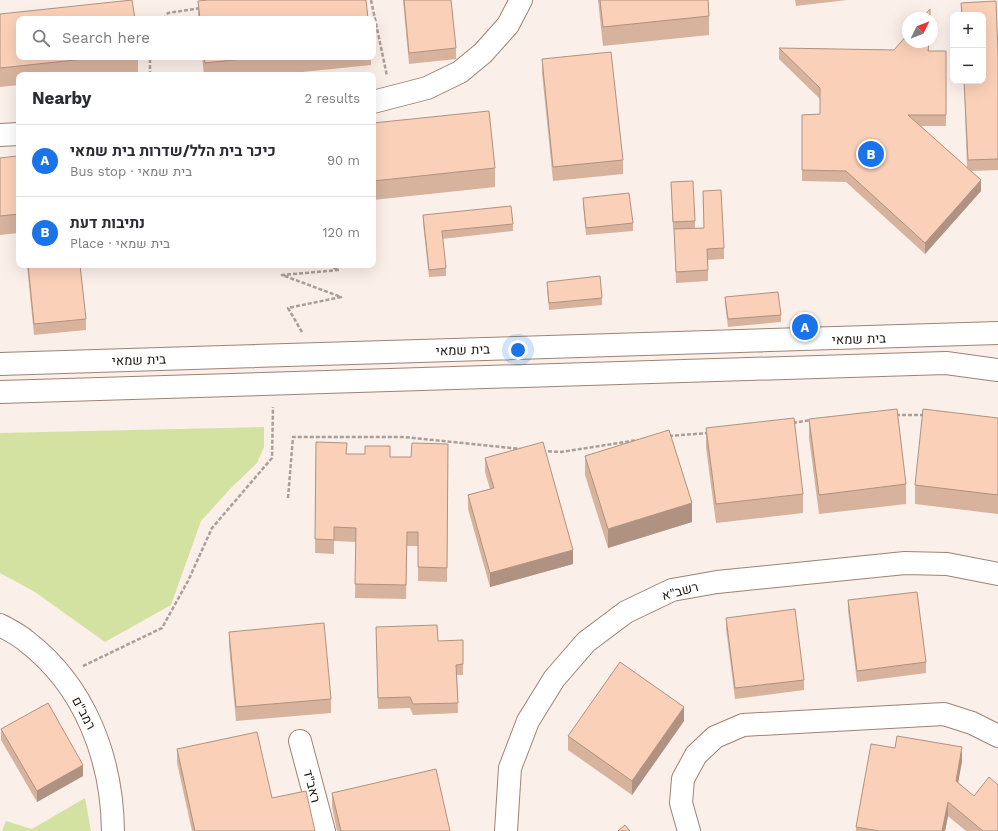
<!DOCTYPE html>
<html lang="en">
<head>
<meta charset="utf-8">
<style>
  body { margin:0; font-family:"Work Sans",Heebo,sans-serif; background:#f2f2f3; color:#2b2b33 }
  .controls { position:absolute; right:12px; top:12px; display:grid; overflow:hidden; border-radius:8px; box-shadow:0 4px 16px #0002 }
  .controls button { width:36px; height:36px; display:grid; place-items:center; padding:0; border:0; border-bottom:1px solid #e1e1e2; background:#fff; color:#2b2b33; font:20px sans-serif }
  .compass { position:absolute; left:902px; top:12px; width:36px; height:36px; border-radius:50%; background:#fff; box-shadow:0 4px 16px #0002; rotate:47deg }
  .you { position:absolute; left:518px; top:350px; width:14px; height:14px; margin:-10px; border:3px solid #fff; border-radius:50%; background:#1a73e8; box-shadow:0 0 0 6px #1a73e833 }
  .badge { display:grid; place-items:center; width:26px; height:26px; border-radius:50%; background:#1a73e8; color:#fff; font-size:13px; font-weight:700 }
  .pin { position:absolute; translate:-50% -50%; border:2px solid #fff; box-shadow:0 1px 4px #0006 }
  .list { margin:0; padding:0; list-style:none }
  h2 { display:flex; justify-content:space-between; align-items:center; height:52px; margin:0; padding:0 16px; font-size:17px }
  h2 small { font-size:13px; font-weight:400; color:#7c7c81 }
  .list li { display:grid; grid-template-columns:26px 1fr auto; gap:12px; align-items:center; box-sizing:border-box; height:72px; padding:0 16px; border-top:1px solid #e1e1e2 }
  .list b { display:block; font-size:15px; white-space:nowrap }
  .list p { margin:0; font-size:13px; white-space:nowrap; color:#7c7c81 }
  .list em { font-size:13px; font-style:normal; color:#7c7c81 }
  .icon { flex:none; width:22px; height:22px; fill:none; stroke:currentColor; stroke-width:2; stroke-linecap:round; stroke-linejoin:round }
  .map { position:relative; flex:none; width:998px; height:831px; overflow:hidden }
  .search { position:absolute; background:#fff; box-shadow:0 4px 16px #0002; left:16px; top:16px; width:360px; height:44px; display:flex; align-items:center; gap:10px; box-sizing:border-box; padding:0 14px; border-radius:8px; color:#7c7c81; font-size:15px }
  .panel { position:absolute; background:#fff; box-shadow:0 4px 16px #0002; left:16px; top:72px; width:360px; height:196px; border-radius:8px }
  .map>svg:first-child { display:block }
  .green { fill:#d3e2a0 }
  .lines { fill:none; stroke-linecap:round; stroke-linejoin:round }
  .minor-casing { stroke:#9d8374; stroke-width:24 }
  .path { stroke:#aa9f99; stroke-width:2.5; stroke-dasharray:4 2; stroke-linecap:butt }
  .minor { stroke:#fff; stroke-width:22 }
  .wall { fill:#d7b39e }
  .shaded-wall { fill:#af9281 }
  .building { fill:#fad0b8; stroke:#af9281 }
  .labels { text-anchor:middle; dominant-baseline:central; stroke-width:3.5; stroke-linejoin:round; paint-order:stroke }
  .street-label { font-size:13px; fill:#1b110c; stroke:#fff }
</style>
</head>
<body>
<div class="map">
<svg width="998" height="831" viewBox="0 0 998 831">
  <rect width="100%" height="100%" fill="#fbefe9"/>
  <path class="green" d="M 264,427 L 264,447 L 257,463 L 231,488 L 201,521 L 171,605 L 105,642 L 35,592 L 0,573 L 0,433 Z
    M 85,798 L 91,831 L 2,831 L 6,821 L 32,829 Z"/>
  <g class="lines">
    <defs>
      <path id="minor" d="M 373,102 L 427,88 L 460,72 L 483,53 L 508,25 L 521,0
        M 0,135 L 19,134
        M 0,364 L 998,333
        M 0,392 L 946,363 L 998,370
        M 0,625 C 9,630 18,634 26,641 C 85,686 112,758 113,831
        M 300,741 L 324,831
        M 506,831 L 510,768 L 528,721 L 554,679 L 586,642 L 626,612 L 672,590 L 717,582 L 905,563 L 947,564 L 998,574
        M 689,831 L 681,803 L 683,779 L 696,755 L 715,737 L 743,725 L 944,714 L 972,723 L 998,736"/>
    </defs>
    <use href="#minor" class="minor-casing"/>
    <path class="path" d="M 371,0 L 387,76
      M 163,19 L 168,13 L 201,8
      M 150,75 L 150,57
      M 302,332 L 288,308 L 341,297 L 282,275 L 339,270 L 326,265
      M 896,415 L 925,415
      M 793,423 L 811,420
      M 669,436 L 708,433
      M 542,451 L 561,452 L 638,440
      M 288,498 L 293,437 L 404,437 L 521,449
      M 83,666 L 162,628 L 188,581 L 212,528 L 272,458 L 273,407"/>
    <use href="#minor" class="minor"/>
  </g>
  <path class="wall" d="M 403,0 L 451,0 L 456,48 L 456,59 L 409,64 Z
    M 598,0 L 708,0 L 709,16 L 709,35 L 603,46 Z
    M 795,0 L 847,0 L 796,6 Z
    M 198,1 L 368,19 L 198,19 Z
    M 996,1 L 998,54 L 998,170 L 971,171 L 981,180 L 981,191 L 925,254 L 846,182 L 802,181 L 802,115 L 820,114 L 820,99 L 779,59 L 779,48 L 894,50 L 908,34 L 908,42 L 929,42 L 929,51 L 946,51 L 946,126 L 921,126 L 967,168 L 964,81 L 983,81 L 983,15 L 961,15 L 961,3 Z
    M 0,14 L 19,57 L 138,57 L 138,73 L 114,75 L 19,75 L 19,85 L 0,87 Z
    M 202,57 L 371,57 L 371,65 L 273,75 L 204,75 Z
    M 542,59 L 623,160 L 623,174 L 553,181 L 542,73 Z
    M 373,123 L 495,168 L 495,187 L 373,200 Z
    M 0,158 L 19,177 L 19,233 L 0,235 Z
    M 671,182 L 695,221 L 695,228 L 673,229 Z
    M 703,191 L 724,248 L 724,259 L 708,260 L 708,281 L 676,283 L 674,229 L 704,228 Z
    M 583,198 L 633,223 L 633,231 L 586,235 L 583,205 Z
    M 423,215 L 513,224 L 513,231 L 442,239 L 446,268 L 446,276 L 429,277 L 423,223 Z
    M 27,265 L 80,265 L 86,319 L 86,330 L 34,335 Z
    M 547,282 L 602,298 L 602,305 L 549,310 L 547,289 Z
    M 725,297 L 781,315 L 781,322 L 728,327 L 725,304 Z
    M 998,418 L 998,514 L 915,504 L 915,485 Z
    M 809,419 L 906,484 L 906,504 L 819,514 L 809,438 Z
    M 706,428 L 803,494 L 803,513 L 716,523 L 706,448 Z
    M 316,442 L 347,454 L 390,457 L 411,457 L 448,444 L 447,582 L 418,581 L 418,546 L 407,546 L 406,599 L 355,598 L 356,542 L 334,541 L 334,554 L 315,553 Z
    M 585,456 L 692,522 L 608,548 L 585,475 Z
    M 485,458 L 573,564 L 490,587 L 468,509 L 468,495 L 490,489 L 485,472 Z
    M 848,600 L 926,662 L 926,673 L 857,682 L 848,611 Z
    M 726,618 L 804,680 L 804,690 L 735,699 L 726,629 Z
    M 376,627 L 438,641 L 463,664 L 463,675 L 457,675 L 458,713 L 413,715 L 410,708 L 378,709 Z
    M 229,632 L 331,699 L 331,713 L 236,721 L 229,646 Z
    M 684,721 L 632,795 L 568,750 L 568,736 Z
    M 1,729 L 83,776 L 37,802 L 1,740 Z
    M 177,749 L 272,798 L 315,831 L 192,831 L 177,763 Z
    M 962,761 L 958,782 L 998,831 L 966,831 L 948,816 L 945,831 L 856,831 L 856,827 Z
    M 332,793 L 450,831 L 337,831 L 332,807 Z"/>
  <path class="shaded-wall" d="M 981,180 L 981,191 L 925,254 L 925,243 Z
    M 692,503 L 692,522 L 608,548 L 608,529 Z
    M 573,550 L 573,564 L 490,587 L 490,573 Z
    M 684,707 L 684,721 L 632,795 L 632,781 Z
    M 962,747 L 962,761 L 956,795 L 956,781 Z
    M 83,765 L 83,776 L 37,802 L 37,791 Z
    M 948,802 L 948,816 L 945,831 L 942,831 Z"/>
  <path class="building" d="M 132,0 L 135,19 L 19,19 L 19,57 L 103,57 L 0,68 L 0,14 Z
    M 208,0 L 366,0 L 368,19 L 200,19 L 198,1 Z
    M 404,0 L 451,0 L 456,48 L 409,53 Z
    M 600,0 L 708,0 L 709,16 L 603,27 Z
    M 996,1 L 998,54 L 998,159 L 968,160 L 964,81 L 983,81 L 983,15 L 962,15 L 961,3 Z
    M 930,9 L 930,18 L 922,18 Z
    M 908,34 L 908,42 L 929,42 L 928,51 L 946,51 L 946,115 L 908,115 L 981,180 L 925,243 L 846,171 L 802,170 L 802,115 L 820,114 L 820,88 L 779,48 L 894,50 Z
    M 611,52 L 623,160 L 553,167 L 542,59 Z
    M 204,57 L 262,57 L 205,63 Z
    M 489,111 L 495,168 L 373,181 L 373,123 Z
    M 17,156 L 19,177 L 19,214 L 0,216 L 0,158 Z
    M 693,181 L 695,221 L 673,222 L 671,182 Z
    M 721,190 L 724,248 L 707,249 L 708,270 L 676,272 L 674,229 L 704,228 L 703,191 Z
    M 629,193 L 633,223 L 586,228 L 583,198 Z
    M 511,206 L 513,224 L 442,231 L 446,268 L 429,270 L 423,215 Z
    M 28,265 L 80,265 L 86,319 L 34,324 Z
    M 600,276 L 602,298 L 549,303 L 547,282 Z
    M 778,292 L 781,315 L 728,319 L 725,297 Z
    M 897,409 L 906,484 L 819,495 L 809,419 Z
    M 923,409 L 998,418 L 998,495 L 915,485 Z
    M 794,418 L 803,494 L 716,504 L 706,428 Z
    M 669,430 L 692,503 L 608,529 L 585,456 Z
    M 316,442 L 347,443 L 346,454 L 365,454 L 365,446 L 390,446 L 390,457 L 411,457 L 412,443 L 448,444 L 447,568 L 418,567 L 418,532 L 407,532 L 406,585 L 355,584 L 356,528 L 334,527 L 334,540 L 315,539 Z
    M 543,442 L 573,550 L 490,573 L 468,495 L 494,488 L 485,458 Z
    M 917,592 L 926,662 L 857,671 L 848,600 Z
    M 795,609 L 804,680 L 735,688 L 726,618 Z
    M 324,623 L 331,699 L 236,707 L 229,632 Z
    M 437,625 L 438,641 L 463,640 L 463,664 L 456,665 L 458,703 L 413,704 L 410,697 L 378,698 L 376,627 Z
    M 620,662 L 684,707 L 632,781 L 568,736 Z
    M 48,703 L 83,765 L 37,791 L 1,729 Z
    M 257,732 L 272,798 L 306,791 L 315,831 L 195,831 L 177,749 Z
    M 897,736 L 962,747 L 956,781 L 974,796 L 989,777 L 998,785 L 998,831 L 983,831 L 948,802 L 942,831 L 879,831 L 856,827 L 871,744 L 895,748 Z
    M 436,769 L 450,831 L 341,831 L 332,793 Z
    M 625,825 L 630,831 L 618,831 Z"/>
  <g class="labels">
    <g class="street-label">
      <text transform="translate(859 339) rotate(-2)">בית שמאי</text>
      <text transform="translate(463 350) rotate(-2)">בית שמאי</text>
      <text transform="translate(139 360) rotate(-2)">בית שמאי</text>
      <text transform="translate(680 591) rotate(-15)">רשב"א</text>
      <text transform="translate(84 713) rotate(62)">רמב"ם</text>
      <text transform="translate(312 786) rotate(75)">ראב"ד</text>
    </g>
  </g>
</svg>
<div class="controls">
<button>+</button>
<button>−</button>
</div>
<svg class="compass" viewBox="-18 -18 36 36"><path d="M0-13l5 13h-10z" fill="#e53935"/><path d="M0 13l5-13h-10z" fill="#7c7c81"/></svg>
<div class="you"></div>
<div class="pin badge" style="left:805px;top:327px">A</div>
<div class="pin badge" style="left:871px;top:154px">B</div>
<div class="search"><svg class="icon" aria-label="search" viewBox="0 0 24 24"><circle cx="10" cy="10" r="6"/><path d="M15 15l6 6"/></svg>Search here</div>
<section class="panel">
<h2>Nearby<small>2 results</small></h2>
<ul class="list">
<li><span class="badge">A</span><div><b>כיכר בית הלל/שדרות בית שמאי</b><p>Bus stop · בית שמאי</p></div><em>90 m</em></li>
<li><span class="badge">B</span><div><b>נתיבות דעת</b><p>Place · בית שמאי</p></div><em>120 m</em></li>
</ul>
</section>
</div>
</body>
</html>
